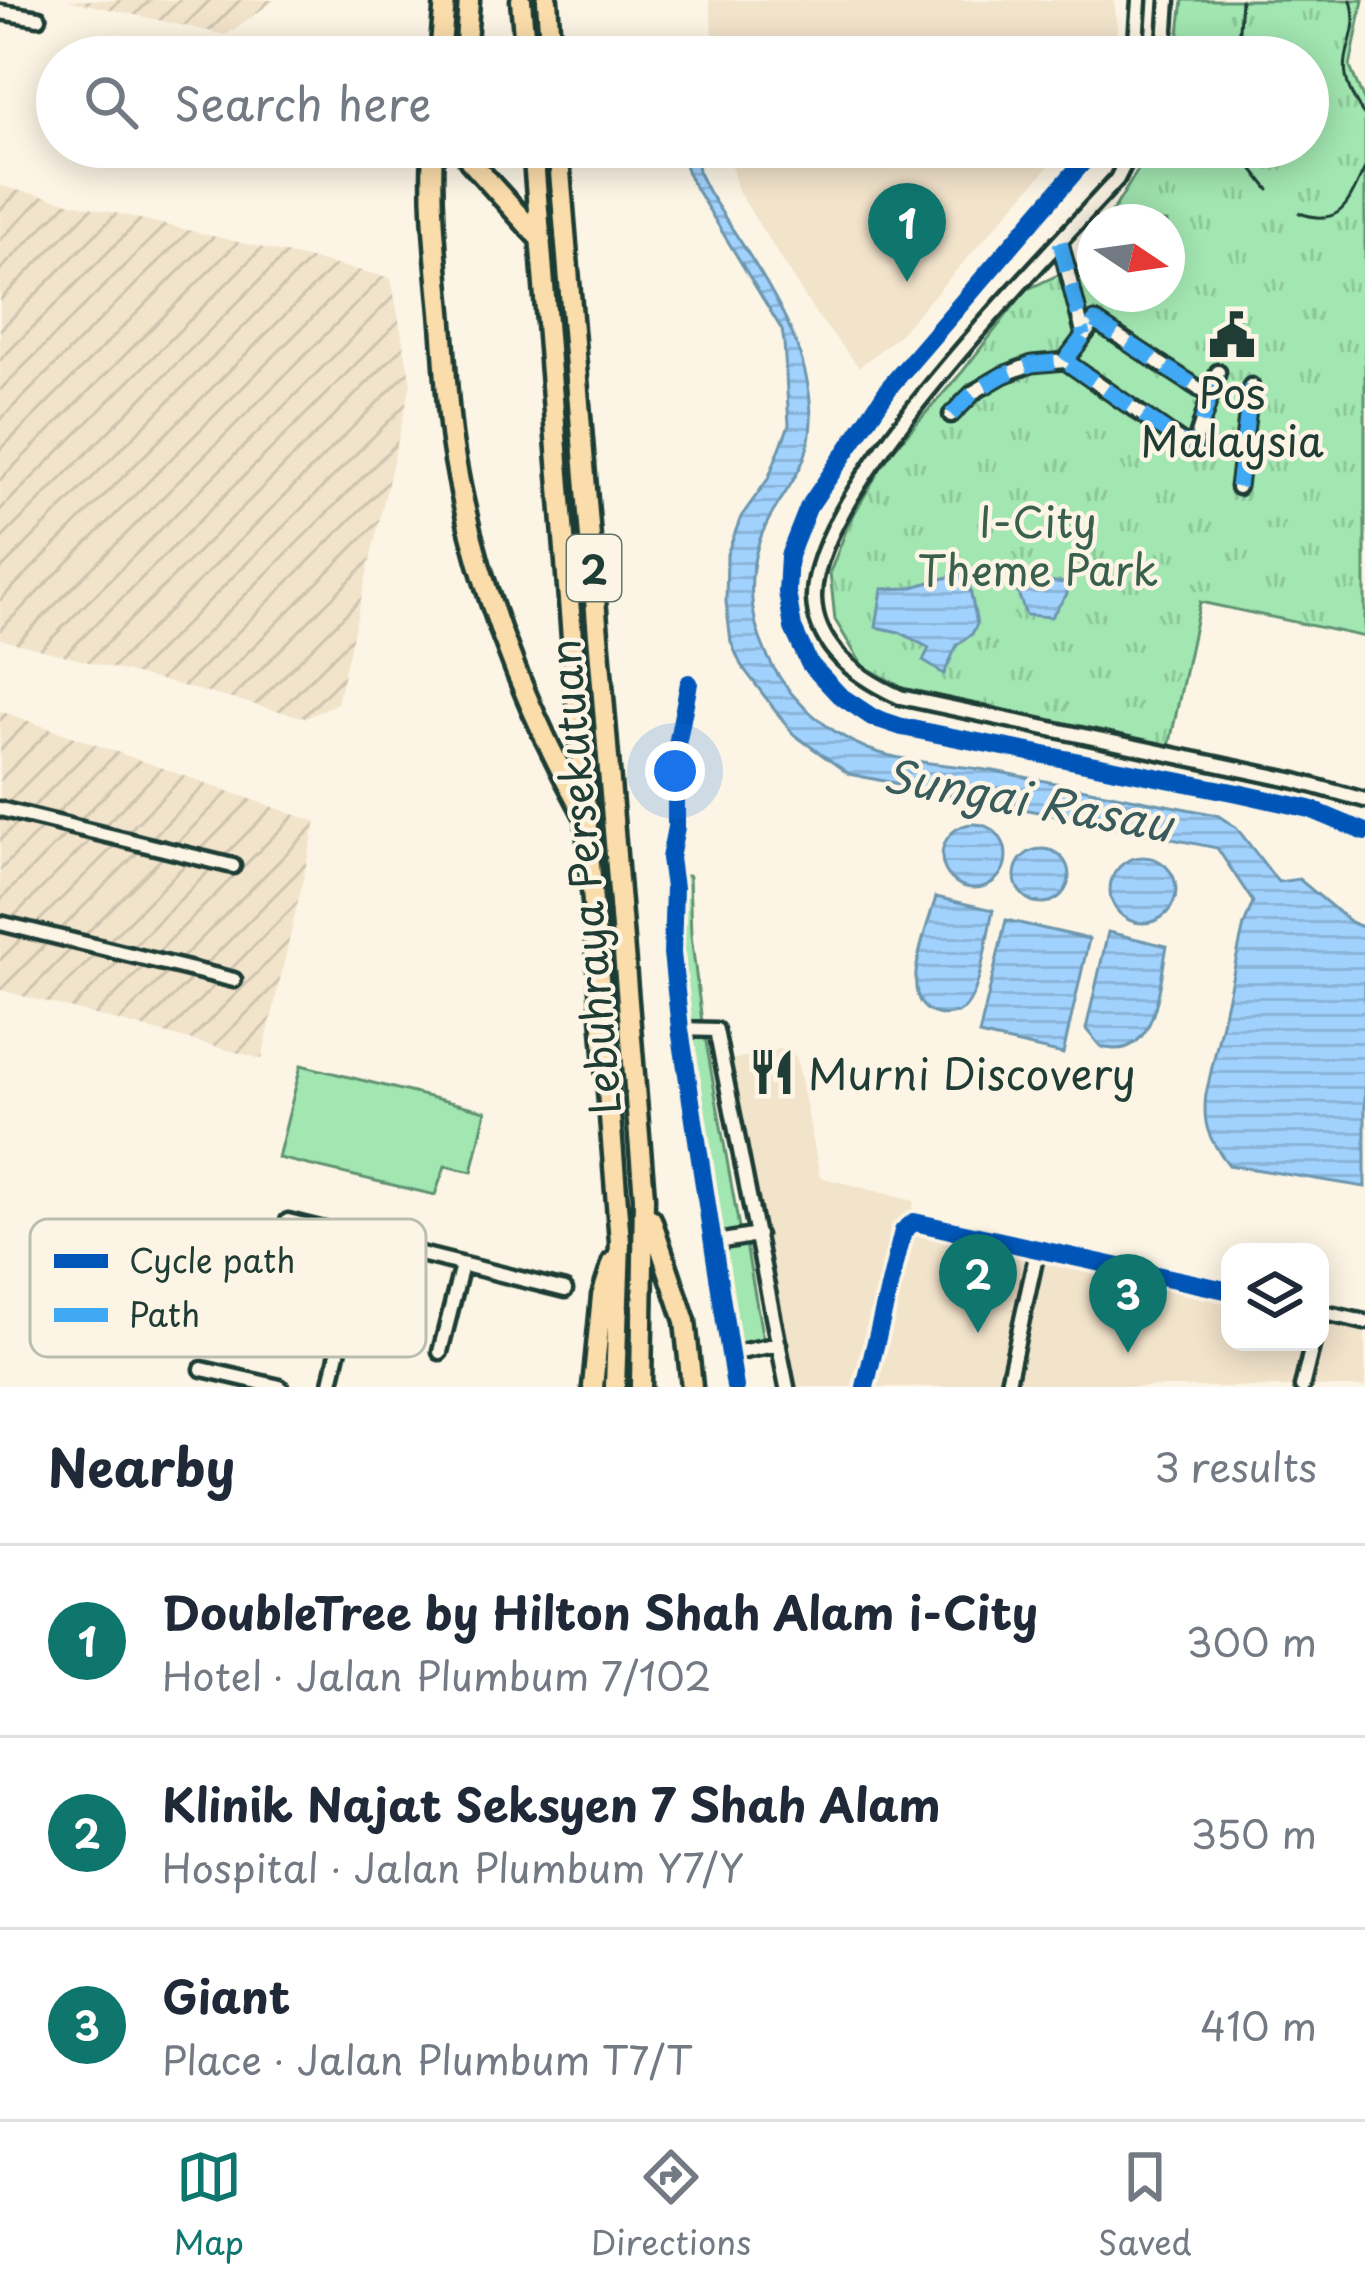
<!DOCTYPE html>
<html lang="en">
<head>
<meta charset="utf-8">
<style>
  body { margin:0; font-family:"Playpen Sans",sans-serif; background:#f2f2f3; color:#1f2937 }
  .controls { position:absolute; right:36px; bottom:36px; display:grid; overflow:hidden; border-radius:24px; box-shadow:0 6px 30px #0003 }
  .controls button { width:108px; height:108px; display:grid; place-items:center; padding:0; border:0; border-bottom:3px solid #e0e1e3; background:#fff; color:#1f2937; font:60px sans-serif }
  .compass { position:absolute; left:1077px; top:204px; width:108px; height:108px; border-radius:50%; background:#fff; box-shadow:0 6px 30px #0003; rotate:103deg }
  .you { position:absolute; left:675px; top:771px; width:42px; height:42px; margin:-30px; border:9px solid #fff; border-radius:50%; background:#1a73e8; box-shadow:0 0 0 18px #1a73e833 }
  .badge { display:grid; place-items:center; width:78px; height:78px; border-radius:50%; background:#0f766e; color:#fff; font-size:39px; font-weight:700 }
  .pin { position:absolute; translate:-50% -99px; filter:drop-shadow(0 3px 6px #0008) }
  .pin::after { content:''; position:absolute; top:63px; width:42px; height:36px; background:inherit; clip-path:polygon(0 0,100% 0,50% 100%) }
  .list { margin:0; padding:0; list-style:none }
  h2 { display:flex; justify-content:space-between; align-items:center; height:156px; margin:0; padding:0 48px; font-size:51px }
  h2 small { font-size:39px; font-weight:400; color:#747a83 }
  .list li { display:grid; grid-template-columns:78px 1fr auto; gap:36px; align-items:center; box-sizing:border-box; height:192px; padding:0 48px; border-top:3px solid #e0e1e3 }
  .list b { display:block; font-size:45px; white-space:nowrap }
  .list p { margin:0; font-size:39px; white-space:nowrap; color:#747a83 }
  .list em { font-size:39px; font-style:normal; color:#747a83 }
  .icon { flex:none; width:66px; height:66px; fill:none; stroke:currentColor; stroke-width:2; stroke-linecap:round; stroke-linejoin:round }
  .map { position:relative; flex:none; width:1365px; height:1387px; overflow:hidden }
  .search { position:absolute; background:#fff; box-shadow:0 6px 30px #0003; left:36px; right:36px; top:36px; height:132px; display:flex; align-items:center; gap:30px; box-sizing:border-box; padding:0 42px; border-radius:66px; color:#747a83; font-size:45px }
  .sheet { height:732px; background:#fff }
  nav { display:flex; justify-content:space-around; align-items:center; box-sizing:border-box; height:168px; border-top:3px solid #e0e1e3; background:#fff; font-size:33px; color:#747a83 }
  nav a { display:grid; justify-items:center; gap:6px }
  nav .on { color:#0f766e }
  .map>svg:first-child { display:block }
  .built { fill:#f2e3cb }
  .industrial { fill:url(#industrial-furrows) }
  .green { fill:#a2e6b1; stroke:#609272; stroke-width:3 }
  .park { fill:url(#park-tufts); stroke:#609272; stroke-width:3 }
  .water { fill:url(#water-rules); stroke:#6d96ad; stroke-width:3 }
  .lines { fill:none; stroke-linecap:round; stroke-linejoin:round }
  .minor-casing { stroke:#1f3d34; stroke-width:21 }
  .highway-casing { stroke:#1f3d34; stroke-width:27 }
  .minor { stroke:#fcf5e5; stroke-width:12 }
  .highway { stroke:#fbddab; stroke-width:18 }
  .rail { stroke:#1f3d34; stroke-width:3 }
  .quiet { stroke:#3fa9f5; stroke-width:15; stroke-dasharray:30 15; stroke-linecap:butt }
  .cycleway-casing { stroke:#fcf5e5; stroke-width:26 }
  .cycleway { stroke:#0057b8; stroke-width:18 }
  .labels { text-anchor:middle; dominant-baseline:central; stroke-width:9; stroke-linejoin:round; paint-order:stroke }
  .shield { fill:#fcf5e5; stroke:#617469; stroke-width:3 }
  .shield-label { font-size:39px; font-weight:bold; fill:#1f3d34 }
  .poi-label { font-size:42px; fill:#1f3d34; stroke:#fcf5e5 }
  .park-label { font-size:42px; fill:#395f4d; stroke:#fcf5e5 }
  .street-label { font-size:42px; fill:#1f3d34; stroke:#fcf5e5 }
  .water-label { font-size:45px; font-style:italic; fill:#395b5c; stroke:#fcf5e5 }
  .key { fill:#fcf5e5; stroke:#babeb0; stroke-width:3 }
  .key-label { font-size:33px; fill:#1f3d34 }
</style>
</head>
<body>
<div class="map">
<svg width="1365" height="1387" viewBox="0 0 1365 1387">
  <defs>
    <pattern id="industrial-furrows" width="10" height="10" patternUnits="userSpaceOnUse" patternTransform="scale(3)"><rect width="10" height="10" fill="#f2e3cb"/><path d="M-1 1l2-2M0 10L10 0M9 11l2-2" fill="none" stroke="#cfc4af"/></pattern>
    <pattern id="park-tufts" width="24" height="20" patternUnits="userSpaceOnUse" patternTransform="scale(3)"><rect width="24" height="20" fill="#a2e6b1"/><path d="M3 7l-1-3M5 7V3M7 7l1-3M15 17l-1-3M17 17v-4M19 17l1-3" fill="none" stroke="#8bc699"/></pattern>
    <pattern id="water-rules" width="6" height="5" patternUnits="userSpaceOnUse" patternTransform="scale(3)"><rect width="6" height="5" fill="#a1d1fd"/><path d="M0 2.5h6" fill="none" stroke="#8ab4d9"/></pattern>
  </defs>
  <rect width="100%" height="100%" fill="#fcf5e5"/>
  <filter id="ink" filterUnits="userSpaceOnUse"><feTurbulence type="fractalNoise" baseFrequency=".00833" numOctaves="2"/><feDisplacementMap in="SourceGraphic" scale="24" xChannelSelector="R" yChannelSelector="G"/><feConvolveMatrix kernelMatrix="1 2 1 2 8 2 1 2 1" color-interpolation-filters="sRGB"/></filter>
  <g filter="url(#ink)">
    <path class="built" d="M 709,0 L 1114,0 L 1117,28 L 1112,57 L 715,57 Z
      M 726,147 L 1066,147 L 898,336 L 859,367 L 815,313 L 738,191 Z
      M 789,1047 L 797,1059 L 820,1177 L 914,1201 L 910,1229 L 1230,1297 L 1230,1342 L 1320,1342 L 1320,1317 L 1365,1328 L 1365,1387 L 794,1387 L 727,1061 Z"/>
    <path class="industrial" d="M 67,0 L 275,0 L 226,35 Z
      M 0,186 L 391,278 L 411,384 L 337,703 L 306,718 L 0,639 Z
      M 0,711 L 316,822 L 262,1059 L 0,990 Z"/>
    <path class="green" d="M 682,876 L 689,876 L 691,935 L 702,1022 L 684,1023 L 676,937 Z
      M 704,1031 L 740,1233 L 717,1236 L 686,1033 Z
      M 301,1065 L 486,1111 L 472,1172 L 445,1166 L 435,1195 L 278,1158 Z
      M 746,1245 L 764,1345 L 735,1348 L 721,1254 L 729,1247 Z"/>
    <path class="park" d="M 1183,0 L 1363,0 L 1350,67 L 1365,103 L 1365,637 L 1200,602 L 1169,747 L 903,688 L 862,665 L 835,620 L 830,572 L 849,523 L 886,458 L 963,371 L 1026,290 L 1077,266 L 1095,239 L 1095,294 L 1167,294 L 1167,222 L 1106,222 L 1152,147 L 1308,147 L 1308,57 L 1176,57 Z"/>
    <path class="water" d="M 679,147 L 695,147 L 698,171 L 708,191 C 751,261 812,335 811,421 C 810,478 772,498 758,545 C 732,632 788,716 868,749 C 907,764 953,764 994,771 C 1068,785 1143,801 1217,815 L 1236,827 L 1278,882 L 1299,879 L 1350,922 L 1365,928 L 1365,1187 L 1229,1165 C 1209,1140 1202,1126 1206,1094 L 1244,925 L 1253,902 L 1217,848 L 849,774 L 793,734 L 741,665 L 731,642 L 726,602 L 727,554 L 741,517 L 768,479 L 789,425 L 784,342 L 782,330 L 690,179 Z
      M 963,573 L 968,579 L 977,624 L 972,634 L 957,645 L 944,674 L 923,661 L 929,648 L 899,632 L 876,627 L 882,589 L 909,588 Z
      M 1021,574 L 1029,580 L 1067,583 L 1067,594 L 1051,617 L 1026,615 L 1014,582 Z
      M942 856a32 32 0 1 1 64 0a32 32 0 1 1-64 0Z
      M1015 876a27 27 0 1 1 54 0a27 27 0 1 1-54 0Z
      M1110 890a33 33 0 1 1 66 0a33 33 0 1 1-66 0Z
      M 936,897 L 993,910 C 987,934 981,993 964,1009 C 958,1014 945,1016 937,1014 C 894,1005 928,925 936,897 Z
      M 1006,920 L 1089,939 L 1063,1054 L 979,1035 Z
      M 1108,932 L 1167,946 C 1159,983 1157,1066 1100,1046 L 1086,1029 Z"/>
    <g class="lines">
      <defs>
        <path id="minor" d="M 0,12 L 39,18
          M 1135,57 L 1139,0
          M 1164,57 L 1168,0
          M 1096,147 L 891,385 L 808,508 L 789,556 L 787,592 L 793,628 L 809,663 L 839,695 L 872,717 L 902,727 L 1238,793 L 1310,809 L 1365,832
          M 1133,147 L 1117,179 C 1042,263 811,491 814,599 C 816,649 860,679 900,697 L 1296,781 L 1365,800
          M 1060,242 L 1084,336
          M 1065,361 L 1095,321 L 1210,396 L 1218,372
          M 951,415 L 974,392 L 1003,375 L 1032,364 L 1065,361 L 1193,450 L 1210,396
          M 1238,487 L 1251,386
          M 689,683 L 676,750 L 676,827 L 670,858 L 674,888 L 672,953 L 680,1029 L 735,1387
          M 0,809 L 233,866
          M 0,923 L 234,980
          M 680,1029 L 716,1030 L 787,1387
          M 288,1221 L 565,1290
          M 711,1243 L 758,1235
          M 1320,1312 L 1365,1322
          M 440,1352 L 462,1265
          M 730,1354 L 779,1344
          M 202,1369 L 280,1387
          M 330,1387 L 364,1241
          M 865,1387 L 903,1231 L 914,1222 L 1230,1291
          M 1007,1387 L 1038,1247
          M 1302,1387 L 1313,1342"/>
        <path id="highway" d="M 521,0 L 526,57
          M 547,0 L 551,57
          M 440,57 L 445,0
          M 465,57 L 469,0
          M 433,147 C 430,202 436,257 441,312 C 445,355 446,399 452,441 C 471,570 521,699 583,812
          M 463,147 L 470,161 L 541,240
          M 533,147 L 620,1242 L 615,1387
          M 558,147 L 644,1197 L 641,1387
          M 651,1219 L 685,1321 L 692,1387
          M 593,1387 L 602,1296 L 613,1262"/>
      </defs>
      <use href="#minor" class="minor-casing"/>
      <use href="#highway" class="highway-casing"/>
      <use href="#minor" class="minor"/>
      <use href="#highway" class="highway"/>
      <path class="rail" d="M 1241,0 L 1238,44 L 1244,57
        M 1351,0 C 1365,46 1322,57 1365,116
        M 1247,147 L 1248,163 L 1269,190
        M 1299,213 C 1343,228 1348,202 1365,168"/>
      <path class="quiet" d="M 1060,242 L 1084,336
        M 1065,361 L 1095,321 L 1210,396 L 1218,372
        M 951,415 L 974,392 L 1003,375 L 1032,364 L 1065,361 L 1193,450 L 1210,396
        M 1238,487 L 1251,386"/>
      <defs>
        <path id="cycleway" d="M 1096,147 L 891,385 L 808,508 L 789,556 L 787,592 L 793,628 L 809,663 L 839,695 L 872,717 L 902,727 L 1238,793 L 1310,809 L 1365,832
          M 689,683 L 676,750 L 676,827 L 670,858 L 674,888 L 672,953 L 680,1029 L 735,1387
          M 865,1387 L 903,1231 L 914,1222 L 1230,1291"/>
      </defs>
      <use href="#cycleway" class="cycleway-casing"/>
      <use href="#cycleway" class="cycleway"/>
    </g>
  </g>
  <defs>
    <symbol id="civic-bare" viewBox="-9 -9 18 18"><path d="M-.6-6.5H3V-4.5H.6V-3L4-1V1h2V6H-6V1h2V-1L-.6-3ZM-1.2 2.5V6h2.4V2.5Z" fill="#1f3d34" stroke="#fcf5e5" stroke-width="2.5" paint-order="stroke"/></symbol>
    <symbol id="restaurant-bare" viewBox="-9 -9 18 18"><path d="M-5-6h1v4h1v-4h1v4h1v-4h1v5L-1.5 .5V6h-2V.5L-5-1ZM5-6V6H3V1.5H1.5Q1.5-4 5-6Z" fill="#1f3d34" stroke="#fcf5e5" stroke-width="2.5" paint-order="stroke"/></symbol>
  </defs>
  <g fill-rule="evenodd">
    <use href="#civic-bare" x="1199" y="302" width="66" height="66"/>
    <use href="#restaurant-bare" x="739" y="1039" width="66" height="66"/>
  </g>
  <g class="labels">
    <rect class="shield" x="567" y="535" width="54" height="66" rx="9"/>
    <g class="shield-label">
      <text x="594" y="568">2</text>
    </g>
    <g class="poi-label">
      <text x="1232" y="391">Pos<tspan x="1232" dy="48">Malaysia</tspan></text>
      <text x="808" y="1072" text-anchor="start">Murni Discovery</text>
    </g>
    <g class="park-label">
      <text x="1038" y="520">I-City<tspan x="1038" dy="48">Theme Park</tspan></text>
    </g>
    <g class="street-label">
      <text transform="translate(583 877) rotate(-95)">Lebuhraya Persekutuan</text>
    </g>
    <g class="water-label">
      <text transform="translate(1028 798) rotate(10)">Sungai Rasau</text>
    </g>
  </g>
  <rect x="30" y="1219" width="396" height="138" rx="18" class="key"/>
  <rect x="54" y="1254" width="54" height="14" fill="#0057b8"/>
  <rect x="54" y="1308" width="54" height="14" fill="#3fa9f5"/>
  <g class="key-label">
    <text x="129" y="1273">Cycle path</text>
    <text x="129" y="1327">Path</text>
  </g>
</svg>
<div class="controls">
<button><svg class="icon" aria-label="layers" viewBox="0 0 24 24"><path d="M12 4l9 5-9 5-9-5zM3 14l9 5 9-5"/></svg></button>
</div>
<svg class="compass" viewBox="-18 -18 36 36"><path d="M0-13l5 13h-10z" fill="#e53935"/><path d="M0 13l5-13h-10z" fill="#747a83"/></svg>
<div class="you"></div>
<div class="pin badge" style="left:907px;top:282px">1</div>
<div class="pin badge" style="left:978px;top:1333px">2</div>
<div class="pin badge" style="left:1128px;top:1353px">3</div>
<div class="search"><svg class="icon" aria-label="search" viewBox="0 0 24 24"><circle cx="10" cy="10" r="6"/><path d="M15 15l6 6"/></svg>Search here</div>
</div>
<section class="sheet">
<h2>Nearby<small>3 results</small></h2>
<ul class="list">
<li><span class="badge">1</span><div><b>DoubleTree by Hilton Shah Alam i-City</b><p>Hotel · Jalan Plumbum 7/102</p></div><em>300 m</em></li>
<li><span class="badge">2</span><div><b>Klinik Najat Seksyen 7 Shah Alam</b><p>Hospital · Jalan Plumbum Y7/Y</p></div><em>350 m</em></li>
<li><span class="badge">3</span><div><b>Giant</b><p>Place · Jalan Plumbum T7/T</p></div><em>410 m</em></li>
</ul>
</section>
<nav>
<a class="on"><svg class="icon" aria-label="map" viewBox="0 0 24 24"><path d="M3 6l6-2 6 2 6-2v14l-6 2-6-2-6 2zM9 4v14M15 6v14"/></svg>Map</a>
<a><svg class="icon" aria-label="directions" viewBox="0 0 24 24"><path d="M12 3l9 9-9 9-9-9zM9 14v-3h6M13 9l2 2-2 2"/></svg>Directions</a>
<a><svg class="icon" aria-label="saved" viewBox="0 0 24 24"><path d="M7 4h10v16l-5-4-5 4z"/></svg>Saved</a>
</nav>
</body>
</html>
